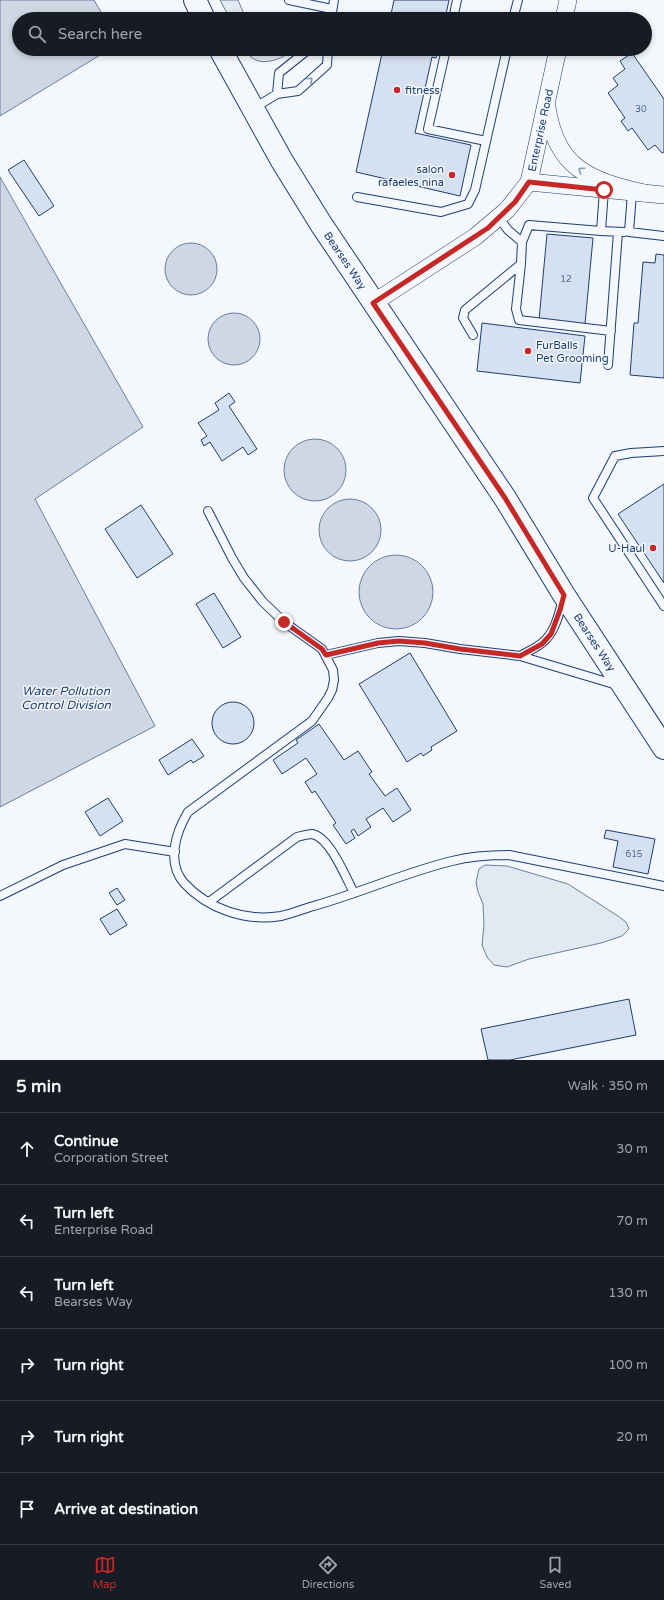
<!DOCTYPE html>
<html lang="en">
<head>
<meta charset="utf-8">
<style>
  body { margin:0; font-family:"Varela Round",sans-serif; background:#20242c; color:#f1f3f6 }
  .stop { position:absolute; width:12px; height:12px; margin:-9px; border:3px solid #c62828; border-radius:50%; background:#fff }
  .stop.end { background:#c62828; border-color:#fff; box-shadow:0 1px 4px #0008 }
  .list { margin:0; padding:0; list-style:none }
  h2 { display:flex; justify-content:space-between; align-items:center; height:52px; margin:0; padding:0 16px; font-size:17px }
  h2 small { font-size:13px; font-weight:400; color:#9ea1a6 }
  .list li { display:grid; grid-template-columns:26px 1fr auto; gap:12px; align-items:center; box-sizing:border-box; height:72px; padding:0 16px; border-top:1px solid #363941 }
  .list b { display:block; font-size:15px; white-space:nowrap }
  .list p { margin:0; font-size:13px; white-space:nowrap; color:#9ea1a6 }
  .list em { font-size:13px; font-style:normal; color:#9ea1a6 }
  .icon { flex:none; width:22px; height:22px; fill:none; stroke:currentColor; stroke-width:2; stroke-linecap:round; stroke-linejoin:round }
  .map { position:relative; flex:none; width:664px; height:1060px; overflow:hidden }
  .search { position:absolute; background:#171b24; box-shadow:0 2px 6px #0003; left:12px; right:12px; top:12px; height:44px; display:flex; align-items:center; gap:10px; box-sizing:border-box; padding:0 14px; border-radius:22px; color:#9ea1a6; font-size:15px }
  .sheet { height:484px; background:#171b24 }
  nav { display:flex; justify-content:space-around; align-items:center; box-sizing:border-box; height:56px; border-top:1px solid #363941; background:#171b24; font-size:11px; color:#9ea1a6 }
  nav a { display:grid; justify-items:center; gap:2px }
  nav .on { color:#c62828 }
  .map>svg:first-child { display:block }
  .green { fill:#e3e9f0; stroke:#687fa3 }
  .water { fill:#cfd7e4; stroke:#687fa3 }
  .building { fill:#d5e0f0; stroke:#1d3f73 }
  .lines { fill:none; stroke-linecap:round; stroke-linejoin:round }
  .service-casing { stroke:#1d3f73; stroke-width:10 }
  .minor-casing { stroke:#1d3f73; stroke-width:18 }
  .secondary-casing { stroke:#1d3f73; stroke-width:24 }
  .service { stroke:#f4f7fb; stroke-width:8 }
  .minor { stroke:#f4f7fb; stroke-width:17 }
  .secondary { stroke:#f4f7fb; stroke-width:22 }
  .oneway { stroke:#889bb7 }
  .route { stroke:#c62828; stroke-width:5 }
  .poi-dot { fill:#c62828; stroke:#f4f7fb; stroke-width:1.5 }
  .labels { text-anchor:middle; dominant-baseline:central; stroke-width:3; stroke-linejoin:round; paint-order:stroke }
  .number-label { font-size:9px; fill:#4b6792 }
  .poi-label { font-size:11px; fill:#1d3f73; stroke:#f4f7fb; text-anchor:start }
  .street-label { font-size:11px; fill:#1d3f73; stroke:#f4f7fb }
  .water-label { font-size:12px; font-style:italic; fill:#1d3f73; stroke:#f4f7fb }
</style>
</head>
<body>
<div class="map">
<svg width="664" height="1060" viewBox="0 0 664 1060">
  <rect width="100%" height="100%" fill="#f4f7fb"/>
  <path class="green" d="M 220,0 L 238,0 L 246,19 L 230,19 Z
    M 245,49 L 260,49 L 262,53 L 269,49 L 293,49 C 284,59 262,67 251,57 C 249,55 247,51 245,49 Z
    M 485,865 L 507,866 L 568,884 L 618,916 L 626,922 L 629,929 L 622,936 L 601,943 L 529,959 L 507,967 L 494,965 L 487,957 L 482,945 L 484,925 L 483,904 L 478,892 L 476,882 L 479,869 Z"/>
  <path class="water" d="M 0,0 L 94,0 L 105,19 L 19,19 L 19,49 L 110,49 L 0,116 Z
    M 0,177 L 143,427 L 35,499 L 155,726 L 0,807 Z
    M165 269a26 26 0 1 1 52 0a26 26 0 1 1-52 0Z
    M208 339a26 26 0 1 1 52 0a26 26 0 1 1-52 0Z
    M284 470a31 31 0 1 1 62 0a31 31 0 1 1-62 0Z
    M319 530a31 31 0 1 1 62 0a31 31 0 1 1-62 0Z
    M359 592a37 37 0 1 1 74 0a37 37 0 1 1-74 0Z"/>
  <path class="building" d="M 394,0 L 449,0 L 445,19 L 390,19 Z
    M 383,49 L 438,49 L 436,58 L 432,57 L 415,133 L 471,145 L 460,196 L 356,172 Z
    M 632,53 L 664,99 L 664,152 L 662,153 L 655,145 L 648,150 L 632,128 L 628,131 L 621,121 L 625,118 L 608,93 L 618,85 L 613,78 L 625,69 L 620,61 Z
    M 24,160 L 54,206 L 39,216 L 8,170 Z
    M 547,234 L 593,238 L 585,324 L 539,320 Z
    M 656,254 L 664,255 L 664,378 L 630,375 L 634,323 L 638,323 L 643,262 L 655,263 Z
    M 482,323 L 585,336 L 580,383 L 477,371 Z
    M 229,393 L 235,402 L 229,406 L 257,449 L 248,455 L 243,447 L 222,461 L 210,442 L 204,446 L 201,440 L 207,436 L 198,423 L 219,410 L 215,403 Z
    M 664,484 L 664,583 L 618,514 Z
    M 141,505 L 173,554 L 137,578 L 105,529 Z
    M 214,593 L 241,637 L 223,648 L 196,604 Z
    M 410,653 L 457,731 L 431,747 L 432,750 L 423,756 L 421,753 L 407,762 L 359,684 Z
    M212 723a21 21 0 1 1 42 0a21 21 0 1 1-42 0Z
    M 319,724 L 344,760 L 358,751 L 372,772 L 369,774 L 385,796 L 397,788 L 411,810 L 393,822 L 383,808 L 366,819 L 371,827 L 358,836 L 354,829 L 351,831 L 355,838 L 346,844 L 333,825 L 336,823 L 315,791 L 312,793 L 305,782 L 317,774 L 306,758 L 282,774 L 273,760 L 298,743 L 296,740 Z
    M 192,739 L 204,756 L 193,763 L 191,760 L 168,775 L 159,760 Z
    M 108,798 L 123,821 L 100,836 L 85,812 Z
    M 606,830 L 655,839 L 648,874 L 613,867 L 618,841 L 604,838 Z
    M 117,888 L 125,900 L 117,905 L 109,893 Z
    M 117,909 L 127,925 L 110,935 L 100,919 Z
    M 629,999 L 636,1035 L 510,1060 L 488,1060 L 481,1029 Z"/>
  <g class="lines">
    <defs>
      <path id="service" d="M 289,0 L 332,9
        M 331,19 L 334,0
        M 453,19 L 457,0
        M 513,19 L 518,0
        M 446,49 L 428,129 L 486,141
        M 538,49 L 557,53
        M 277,94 L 279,73 L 309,49
        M 254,108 L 277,94 L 298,91 L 327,65 L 328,49
        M 632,193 L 629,232 L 664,236
        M 357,197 L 441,212 L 468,204 L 475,190 L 507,49
        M 499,218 L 508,230 L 522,242 L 521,264 L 516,309 L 519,320 L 611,331
        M 601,231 L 624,232
        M 522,242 L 529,225 L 601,231 L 604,190
        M 473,335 L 463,318 L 465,310 L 521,264
        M 608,365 L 618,232
        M 664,451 L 631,453 L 615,456 L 593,498 L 664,606
        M 208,511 L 232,558 L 244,578 L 263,602 L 284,622 L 322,649 L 333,670 L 334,680 L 332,690 L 328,698 L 312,721 L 188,812 C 176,832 166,862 184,883 C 208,909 246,922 281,916 C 291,914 301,910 310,907 C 358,894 403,873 452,861 C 471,856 489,855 509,855 L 664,886
        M 326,655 L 378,643 L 399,641 L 425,643 L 460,649 L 520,656 L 617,685
        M 520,656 C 527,652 536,648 542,643 C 555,633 559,614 563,599
        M 0,896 L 63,865 L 125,844 L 175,852
        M 209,902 L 297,837 C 301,836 308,834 312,834 C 330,837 346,878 354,893"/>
      <g id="minor">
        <path d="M 564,19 L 568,0"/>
        <path d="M 547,107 C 556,168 588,180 644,193"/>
        <path d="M 529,182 L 664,195"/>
        <path id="s1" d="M 373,303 L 475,237 L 507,210 L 529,182 L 558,49"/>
      </g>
      <g id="secondary">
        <path d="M 195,0 L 204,19"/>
        <path id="s2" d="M 220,49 L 282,161 L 321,224 L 505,498 L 564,595 L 664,748"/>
      </g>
    </defs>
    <use href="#service" class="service-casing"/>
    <use href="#minor" class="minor-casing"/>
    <use href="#secondary" class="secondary-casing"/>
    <use href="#service" class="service"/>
    <use href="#minor" class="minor"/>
    <use href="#secondary" class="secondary"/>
  </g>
  <defs><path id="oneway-chevron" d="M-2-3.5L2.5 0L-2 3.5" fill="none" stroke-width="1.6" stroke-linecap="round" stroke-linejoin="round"/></defs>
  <g class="oneway">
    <use href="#oneway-chevron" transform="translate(310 80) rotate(-43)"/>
    <use href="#oneway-chevron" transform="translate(581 170) rotate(-145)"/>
  </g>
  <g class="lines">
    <path class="route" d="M 284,622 L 322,649 L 326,655 L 378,643 L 399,641 L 425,643 L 460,649 L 520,656 L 542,644 L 551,634 L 560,610 L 564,595 L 505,498 L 373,303 L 488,228 L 515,202 L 529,182 L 604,190"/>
  </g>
  <g class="poi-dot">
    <circle cx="397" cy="90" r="4"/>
    <circle cx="452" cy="175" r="4"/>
    <circle cx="528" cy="351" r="4"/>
    <circle cx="653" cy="548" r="4"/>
  </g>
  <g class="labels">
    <g class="number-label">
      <text x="641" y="109">30</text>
      <text x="566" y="279">12</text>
      <text x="634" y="854">615</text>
    </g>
    <g class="poi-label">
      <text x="405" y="90">fitness</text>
      <text x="444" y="169" text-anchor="end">salon<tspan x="444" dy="13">rafaeles nina</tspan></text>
      <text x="536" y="345">FurBalls<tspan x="536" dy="13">Pet Grooming</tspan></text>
      <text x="645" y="548" text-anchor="end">U-Haul</text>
    </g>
    <g class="street-label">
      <text stroke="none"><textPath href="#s1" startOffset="252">Enterprise Road</textPath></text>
      <text stroke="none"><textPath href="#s2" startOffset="246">Bearses Way</textPath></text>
      <text stroke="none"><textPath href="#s2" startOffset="702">Bearses Way</textPath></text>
    </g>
    <g class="water-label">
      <text x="66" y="691">Water Pollution<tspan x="66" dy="14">Control Division</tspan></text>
    </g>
  </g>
</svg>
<div class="stop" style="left:604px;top:190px"></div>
<div class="stop end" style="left:284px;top:622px"></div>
<div class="search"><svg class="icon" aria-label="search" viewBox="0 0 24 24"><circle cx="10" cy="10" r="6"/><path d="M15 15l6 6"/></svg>Search here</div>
</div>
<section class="sheet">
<h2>5 min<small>Walk · 350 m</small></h2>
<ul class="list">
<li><svg class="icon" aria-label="ahead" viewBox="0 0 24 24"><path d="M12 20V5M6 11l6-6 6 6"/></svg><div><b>Continue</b><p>Corporation Street</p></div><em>30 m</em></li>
<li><svg class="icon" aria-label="left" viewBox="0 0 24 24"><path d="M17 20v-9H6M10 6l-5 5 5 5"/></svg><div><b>Turn left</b><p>Enterprise Road</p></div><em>70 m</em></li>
<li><svg class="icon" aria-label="left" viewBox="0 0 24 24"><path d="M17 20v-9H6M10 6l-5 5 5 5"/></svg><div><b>Turn left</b><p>Bearses Way</p></div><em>130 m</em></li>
<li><svg class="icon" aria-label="right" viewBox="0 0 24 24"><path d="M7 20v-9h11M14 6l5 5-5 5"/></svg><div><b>Turn right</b></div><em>100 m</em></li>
<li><svg class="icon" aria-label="right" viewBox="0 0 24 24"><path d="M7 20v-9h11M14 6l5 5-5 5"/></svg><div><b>Turn right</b></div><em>20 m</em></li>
<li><svg class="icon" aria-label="arrive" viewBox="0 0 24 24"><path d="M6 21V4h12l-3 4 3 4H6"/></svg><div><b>Arrive at destination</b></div></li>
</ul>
</section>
<nav>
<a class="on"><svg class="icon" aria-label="map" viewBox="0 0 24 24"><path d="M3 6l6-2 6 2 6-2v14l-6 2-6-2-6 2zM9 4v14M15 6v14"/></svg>Map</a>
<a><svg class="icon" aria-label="directions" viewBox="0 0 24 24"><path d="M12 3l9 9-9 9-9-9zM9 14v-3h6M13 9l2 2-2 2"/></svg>Directions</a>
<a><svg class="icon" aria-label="saved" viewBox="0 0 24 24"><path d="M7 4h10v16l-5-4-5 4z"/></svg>Saved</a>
</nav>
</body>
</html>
